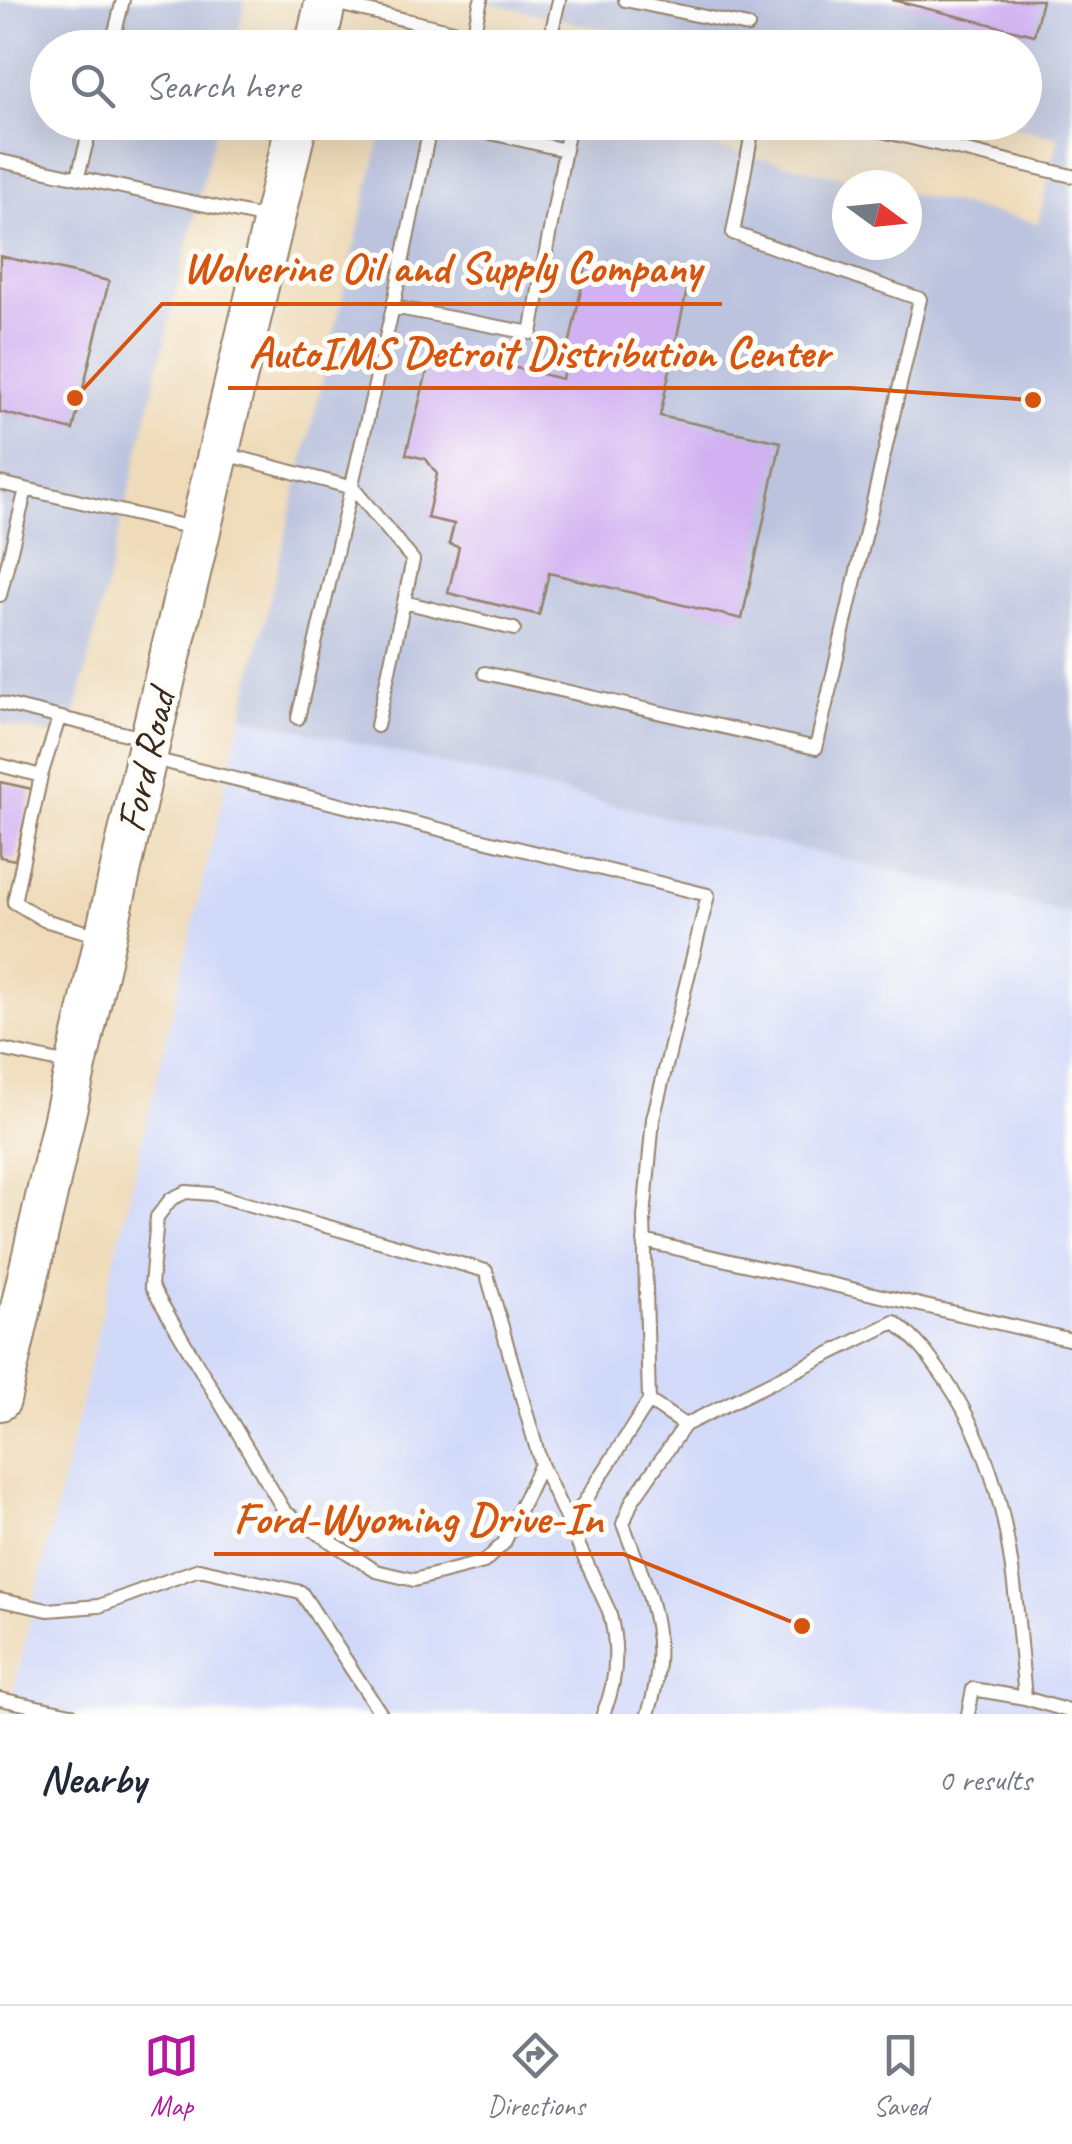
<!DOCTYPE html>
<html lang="en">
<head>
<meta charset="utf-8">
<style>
  body { margin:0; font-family:Caveat,sans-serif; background:#f2f2f3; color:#1f2937 }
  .compass { position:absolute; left:832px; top:170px; width:90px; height:90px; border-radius:50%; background:#fff; box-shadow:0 10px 40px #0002; rotate:105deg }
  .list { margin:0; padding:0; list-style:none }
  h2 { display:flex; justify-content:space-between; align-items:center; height:130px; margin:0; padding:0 40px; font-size:42px }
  h2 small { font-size:32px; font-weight:400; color:#747a83 }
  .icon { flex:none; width:55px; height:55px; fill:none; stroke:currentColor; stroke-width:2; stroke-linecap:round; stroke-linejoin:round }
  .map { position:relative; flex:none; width:1072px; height:1714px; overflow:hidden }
  .search { position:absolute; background:#fff; box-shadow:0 10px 40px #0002; left:30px; right:30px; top:30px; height:110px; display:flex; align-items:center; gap:25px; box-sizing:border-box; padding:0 35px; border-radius:55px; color:#747a83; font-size:38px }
  .sheet { height:290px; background:#fff }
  nav { display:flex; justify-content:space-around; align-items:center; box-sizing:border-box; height:140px; border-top:2px solid #e0e1e3; background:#fff; font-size:28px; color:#747a83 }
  nav a { display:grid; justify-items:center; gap:5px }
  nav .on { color:#b5179e }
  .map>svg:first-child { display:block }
  .built { fill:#d1d9f9 }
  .industrial { fill:#bbc3de }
  .building { fill:#d1b1f2 }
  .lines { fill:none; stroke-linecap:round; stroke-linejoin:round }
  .service-casing { stroke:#95826c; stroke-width:16 }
  .primary-casing { stroke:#95826c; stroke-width:44 }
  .service { stroke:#fff; stroke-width:12 }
  .primary { stroke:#fff; stroke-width:40 }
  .labels { text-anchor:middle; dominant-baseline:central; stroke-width:10; stroke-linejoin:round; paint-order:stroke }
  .street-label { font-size:42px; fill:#3b2a1e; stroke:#fdfcf7 }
  .leader { fill:none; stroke:#d7540e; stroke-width:4 }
  .callout-dot { fill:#d7540e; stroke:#fdfcf7; stroke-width:4 }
  .callout-label { font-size:45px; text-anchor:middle; font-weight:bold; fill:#d7540e; stroke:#fdfcf7; stroke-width:10; stroke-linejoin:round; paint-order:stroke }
</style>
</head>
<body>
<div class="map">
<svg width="1072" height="1714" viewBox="0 0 1072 1714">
  <rect width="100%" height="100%" fill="#fdfcf7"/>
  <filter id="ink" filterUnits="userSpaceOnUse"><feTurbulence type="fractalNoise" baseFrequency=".01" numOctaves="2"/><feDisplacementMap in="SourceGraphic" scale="20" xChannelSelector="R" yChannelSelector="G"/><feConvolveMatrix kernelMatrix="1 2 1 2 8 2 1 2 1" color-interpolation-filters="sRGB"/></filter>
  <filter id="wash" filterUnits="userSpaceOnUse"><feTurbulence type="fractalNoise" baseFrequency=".0048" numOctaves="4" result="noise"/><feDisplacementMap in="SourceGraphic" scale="40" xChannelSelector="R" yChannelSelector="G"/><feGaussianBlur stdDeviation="2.25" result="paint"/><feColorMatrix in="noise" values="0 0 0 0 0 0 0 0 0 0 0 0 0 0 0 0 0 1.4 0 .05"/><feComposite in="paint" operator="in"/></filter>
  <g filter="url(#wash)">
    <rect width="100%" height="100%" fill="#efdbb9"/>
    <path class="built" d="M 242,716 L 1072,914 L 1072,1714 L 8,1714 Z"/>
    <path class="industrial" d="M 0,0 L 246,0 L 235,47 L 48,48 L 48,122 L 217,123 L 70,738 L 0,724 Z
      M 479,0 L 1072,0 L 1072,914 L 242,716 L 384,123 L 612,123 L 875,185 L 847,185 L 847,245 L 907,245 L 907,193 L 1038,223 L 1059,137 L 998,123 L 1024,122 L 1024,48 L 680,47 Z"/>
    <g id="blocks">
      <path class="building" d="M 892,0 L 1042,0 L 1034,35 Z
        M 0,256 L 109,281 L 73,430 L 0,412 Z
        M 587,262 L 688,285 L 660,416 L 781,442 L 742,619 L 549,573 L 539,615 L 448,593 L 459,547 L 449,544 L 454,524 L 427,518 L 437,474 L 426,459 L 406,454 L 433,348 L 562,379 Z
        M 0,782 L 32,789 L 15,860 L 0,857 Z"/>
    </g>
  </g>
  <g filter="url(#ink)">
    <use href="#blocks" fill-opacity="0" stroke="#95826c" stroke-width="2.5"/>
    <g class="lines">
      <defs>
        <path id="service" d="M 625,0 L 748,26
          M 333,3 L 527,48
          M 473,35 L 481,0
          M 111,48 L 123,0
          M 548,48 L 559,0
          M 443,122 L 565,150
          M 844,122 L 1072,176
          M 0,161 L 271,219
          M 78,176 L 92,122
          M 393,307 L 431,122
          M 225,454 L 353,488 L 413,560 L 377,726
          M 0,483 L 197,529
          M 0,595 L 26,489
          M 404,602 L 514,629
          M 485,673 L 816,748 L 920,299 L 733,233 L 754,122
          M 0,703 L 143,738
          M 59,718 L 41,776 L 14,902 L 44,920 L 100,936
          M 298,718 L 393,307 L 531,333 L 570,122
          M 149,758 L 708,895 L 653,1119 L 644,1217 L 649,1401 L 569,1526
          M 0,765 L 41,776
          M 0,1049 L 73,1065
          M 644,1241 L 1072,1340
          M 649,1401 L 685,1425 L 894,1322 C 917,1339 929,1356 945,1379 C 1012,1477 1014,1584 1025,1698 L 1072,1712
          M 541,1464 L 504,1543 L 484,1562 L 414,1580 L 376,1571 L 285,1512 L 151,1286 L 157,1217 L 171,1199 L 186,1192 L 212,1194 L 486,1271 L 541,1464 L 609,1611 C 619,1647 618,1680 603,1714
          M 0,1600 L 48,1610 L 99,1606 L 199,1569 L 301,1592 L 381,1714
          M 0,1699 L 71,1714
          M 648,1714 C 673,1641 649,1593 623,1524 L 632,1501 L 685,1425
          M 968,1714 L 973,1689 L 1025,1698"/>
        <path id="primary" d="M 315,48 L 326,0
          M 0,1400 L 146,758 L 297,122"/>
      </defs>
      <use href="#service" class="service-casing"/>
      <use href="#primary" class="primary-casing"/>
      <use href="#service" class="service"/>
      <use href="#primary" class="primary"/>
    </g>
  </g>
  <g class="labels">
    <g class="street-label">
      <text transform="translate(146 761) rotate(-77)">Ford Road</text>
    </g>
  </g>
  <path class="leader" d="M75 398L162 304H722M1033 400L850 388H228M802 1626L623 1554H214"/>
  <g class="callout-dot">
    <circle cx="75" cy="398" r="10"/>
    <circle cx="1033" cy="400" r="10"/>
    <circle cx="802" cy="1626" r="10"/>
  </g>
  <g class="callout-label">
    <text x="442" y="282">Wolverine Oil and Supply Company</text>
    <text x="539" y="367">AutoIMS Detroit Distribution Center</text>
    <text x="418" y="1533">Ford-Wyoming Drive-In</text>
  </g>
</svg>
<svg class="compass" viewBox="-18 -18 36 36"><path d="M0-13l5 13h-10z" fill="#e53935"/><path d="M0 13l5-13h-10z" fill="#747a83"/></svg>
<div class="search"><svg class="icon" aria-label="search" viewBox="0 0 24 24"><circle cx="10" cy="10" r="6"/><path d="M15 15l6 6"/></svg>Search here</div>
</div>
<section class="sheet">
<h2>Nearby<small>0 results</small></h2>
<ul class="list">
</ul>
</section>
<nav>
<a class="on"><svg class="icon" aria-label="map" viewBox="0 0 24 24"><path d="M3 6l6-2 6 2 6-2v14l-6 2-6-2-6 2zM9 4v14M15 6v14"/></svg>Map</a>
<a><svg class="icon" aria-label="directions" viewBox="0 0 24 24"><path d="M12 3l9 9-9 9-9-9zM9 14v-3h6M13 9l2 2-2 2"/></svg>Directions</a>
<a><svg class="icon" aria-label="saved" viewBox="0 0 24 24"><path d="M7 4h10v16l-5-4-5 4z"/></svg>Saved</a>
</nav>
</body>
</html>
